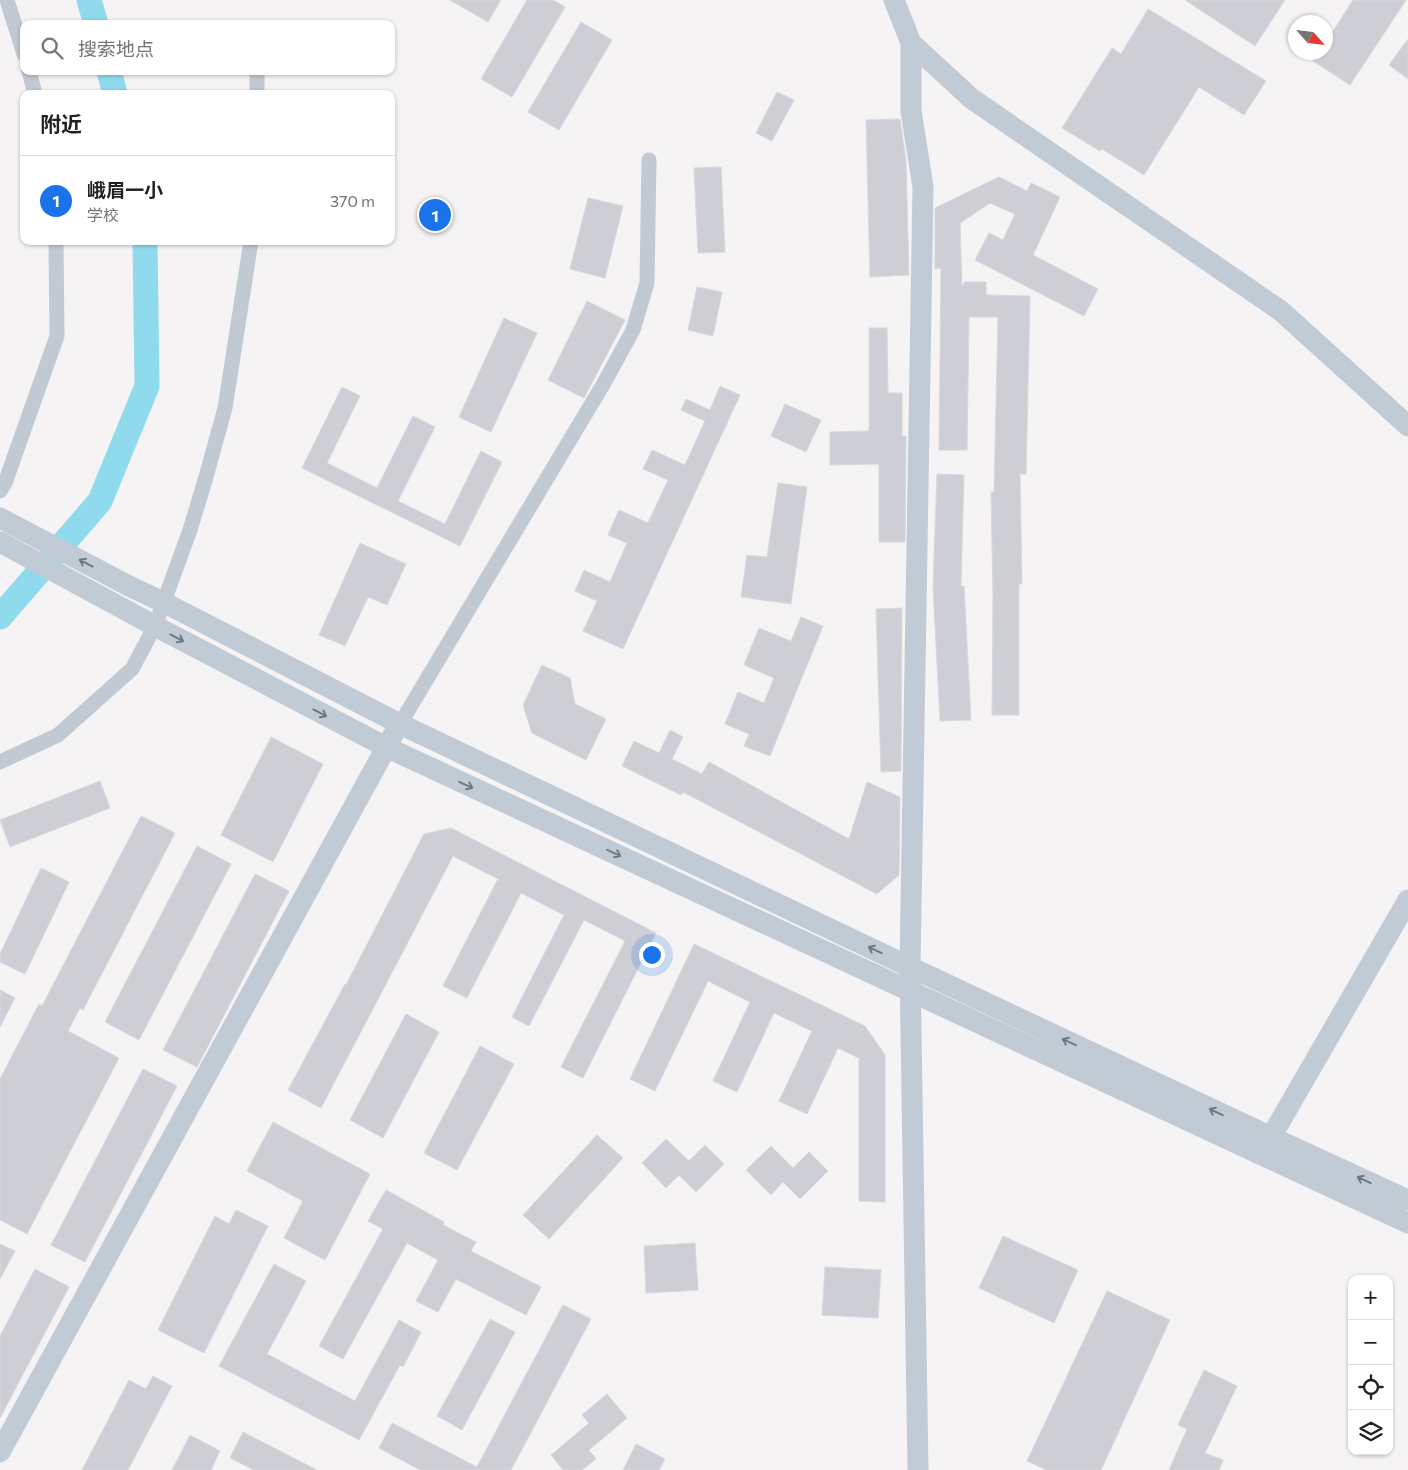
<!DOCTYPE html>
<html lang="zh">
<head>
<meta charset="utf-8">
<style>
  body { margin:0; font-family:Commissioner,"Noto Sans SC",sans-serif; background:#f6f6f6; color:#202124 }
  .controls { position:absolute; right:15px; bottom:15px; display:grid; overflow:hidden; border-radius:10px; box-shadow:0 1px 4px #0004 }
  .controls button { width:45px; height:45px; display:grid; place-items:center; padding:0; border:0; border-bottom:1px solid #e0e0e0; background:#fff; color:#202124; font:25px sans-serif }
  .compass { position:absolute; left:1288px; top:15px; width:45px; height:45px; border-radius:50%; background:#fff; box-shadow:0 1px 4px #0004; rotate:117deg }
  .you { position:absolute; left:651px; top:954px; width:18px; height:18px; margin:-12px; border:4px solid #fff; border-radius:50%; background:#1a73e8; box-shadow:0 0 0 8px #1a73e833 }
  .badge { display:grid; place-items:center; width:32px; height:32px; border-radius:50%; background:#1a73e8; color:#fff; font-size:16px; font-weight:700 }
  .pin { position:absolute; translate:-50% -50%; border:2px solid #fff; box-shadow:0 1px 5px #0006 }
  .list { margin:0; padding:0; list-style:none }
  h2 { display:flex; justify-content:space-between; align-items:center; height:65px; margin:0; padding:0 20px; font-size:21px }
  h2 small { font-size:16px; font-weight:400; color:#757577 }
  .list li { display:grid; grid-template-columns:32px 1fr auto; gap:15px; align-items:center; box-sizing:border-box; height:90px; padding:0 20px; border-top:1px solid #e0e0e0 }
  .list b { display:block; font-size:19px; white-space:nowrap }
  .list p { margin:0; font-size:16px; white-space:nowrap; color:#757577 }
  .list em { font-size:16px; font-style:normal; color:#757577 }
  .icon { flex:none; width:28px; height:28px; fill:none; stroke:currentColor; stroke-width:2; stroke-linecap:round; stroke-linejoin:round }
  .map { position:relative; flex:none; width:1408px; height:1470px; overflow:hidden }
  .search { position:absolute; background:#fff; box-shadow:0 1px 4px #0004; left:20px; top:20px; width:375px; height:55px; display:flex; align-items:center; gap:12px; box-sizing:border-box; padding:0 18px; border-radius:10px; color:#757577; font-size:19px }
  .panel { position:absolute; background:#fff; box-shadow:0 1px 4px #0004; left:20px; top:90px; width:375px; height:155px; border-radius:10px }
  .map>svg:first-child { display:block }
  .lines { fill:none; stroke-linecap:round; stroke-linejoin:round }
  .river { stroke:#90daee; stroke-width:25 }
  .building { fill:#cdcfd5; stroke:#d7d9de }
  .street { stroke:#c1cad2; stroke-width:15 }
  .secondary { stroke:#c1cbd6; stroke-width:21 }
  .oneway { stroke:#6e7984 }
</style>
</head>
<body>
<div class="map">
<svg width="1408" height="1470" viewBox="0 0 1408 1470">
  <rect width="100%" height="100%" fill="#f5f3f3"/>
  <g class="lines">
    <path class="river" d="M 89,0 L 96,24
      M 109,71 L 115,94
      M 0,617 L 100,501 L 147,386 L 145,241"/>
  </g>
  <path class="building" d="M 450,0 L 501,0 L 488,22 Z
    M 527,0 L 553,0 L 565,7 L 512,97 L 481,79 Z
    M 1185,0 L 1285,0 L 1255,46 Z
    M 1353,0 L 1406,0 L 1350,85 L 1313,61 L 1318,52 L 1326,52 L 1326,42 Z
    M 1148,9 L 1266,81 L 1244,115 L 1199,87 L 1144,175 L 1102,149 L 1100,151 L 1062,128 L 1112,48 L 1121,54 Z
    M 581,22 L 612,40 L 559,130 L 528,112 Z
    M 1408,39 L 1408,79 L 1389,65 Z
    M 777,92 L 794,100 L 772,141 L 756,133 Z
    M 900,119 L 906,161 L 909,275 L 870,277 L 866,120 Z
    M 721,167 L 725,252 L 698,253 L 694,168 Z
    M 999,177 L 1027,191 L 1031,183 L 1060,197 L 1033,255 L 1098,289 L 1084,316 L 975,260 L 989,233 L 1003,240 L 1015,214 L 990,203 L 960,223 L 962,287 L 964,282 L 986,282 L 986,295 L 1030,296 L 1026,474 L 1020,474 L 1022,584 L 1019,584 L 1019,715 L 992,715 L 993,598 L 991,492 L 994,492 L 998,317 L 969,317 L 967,450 L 939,450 L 941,268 L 935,269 L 935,208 Z
    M 588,198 L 623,206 L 605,278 L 570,269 Z
    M 697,287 L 722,292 L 713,336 L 688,330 Z
    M 587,301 L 625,320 L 584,398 L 548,380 Z
    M 504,318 L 537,333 L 491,432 L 459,417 Z
    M 869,328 L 887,328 L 888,393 L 902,393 L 902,436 L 906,436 L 905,542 L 879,542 L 879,464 L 830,465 L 830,432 L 869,431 Z
    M 720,386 L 740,395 L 623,649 L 583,631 L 597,601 L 575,591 L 584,570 L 610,582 L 627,543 L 608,535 L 619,510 L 648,523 L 668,480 L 643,469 L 652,450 L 685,465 L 705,421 L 681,410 L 686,399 L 710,410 Z
    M 342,387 L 360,396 L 327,463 L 377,488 L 413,416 L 435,427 L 398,501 L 445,524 L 481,451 L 502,462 L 460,546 L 302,468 Z
    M 785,404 L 821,420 L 806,452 L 771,436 Z
    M 937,474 L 964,475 L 961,586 L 964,586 L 971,720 L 940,721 L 933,587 Z
    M 778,483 L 807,487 L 791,604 L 741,597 L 747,555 L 767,557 Z
    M 360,543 L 406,564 L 387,605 L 368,597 L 345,646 L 319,635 Z
    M 902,608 L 901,771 L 881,772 L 876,609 Z
    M 801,617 L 823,626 L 770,756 L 744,746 L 749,734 L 725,724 L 738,692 L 764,703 L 774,678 L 744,665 L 759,628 L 791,641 Z
    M 542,665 L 570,678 L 575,704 L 606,719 L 586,760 L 532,733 L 523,705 Z
    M 670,730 L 683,737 L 672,759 L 702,774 L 709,762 L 849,839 L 867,782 L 900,797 L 899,875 L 877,894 L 683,792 L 681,795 L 622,766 L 634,741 L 659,753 Z
    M 271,737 L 323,764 L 273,862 L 221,835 Z
    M 100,781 L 110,808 L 10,847 L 0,820 Z
    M 141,816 L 175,833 L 83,1010 L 80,1008 L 68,1031 L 119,1058 L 27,1234 L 0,1220 L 0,1079 L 39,1004 L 42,1006 Z
    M 451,828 L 656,933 L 583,1078 L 561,1067 L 625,941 L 584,920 L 529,1026 L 512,1017 L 564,915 L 521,893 L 467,998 L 443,986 L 498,879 L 453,856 L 321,1108 L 288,1090 L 345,984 L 346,985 L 424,834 Z
    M 197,846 L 231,864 L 139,1040 L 105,1022 Z
    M 41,868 L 69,882 L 25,974 L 0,962 L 0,954 Z
    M 255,874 L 289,891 L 197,1067 L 163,1050 Z
    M 694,944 L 865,1026 L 885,1055 L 885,1202 L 859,1201 L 859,1058 L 838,1048 L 807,1114 L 779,1101 L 812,1031 L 774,1013 L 737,1092 L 713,1081 L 750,1002 L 708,981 L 655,1091 L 630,1079 Z
    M 0,990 L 15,998 L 0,1027 Z
    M 406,1014 L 439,1032 L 383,1138 L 350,1120 Z
    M 480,1046 L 514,1064 L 457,1170 L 424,1153 Z
    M 143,1069 L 177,1086 L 85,1262 L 51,1245 Z
    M 273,1122 L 370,1174 L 325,1260 L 284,1238 L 303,1201 L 247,1171 Z
    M 597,1135 L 623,1158 L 549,1239 L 523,1215 Z
    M 666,1139 L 689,1161 L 705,1145 L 724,1164 L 696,1192 L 679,1175 L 666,1188 L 642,1163 Z
    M 771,1146 L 793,1168 L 809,1152 L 828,1171 L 800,1199 L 783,1182 L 771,1195 L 746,1170 Z
    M 386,1190 L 444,1222 L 443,1225 L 476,1242 L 471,1251 L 541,1287 L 526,1315 L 456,1279 L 438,1312 L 416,1301 L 438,1260 L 407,1243 L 343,1359 L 319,1346 L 383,1229 L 368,1221 Z
    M 236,1210 L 268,1226 L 204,1353 L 158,1330 L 215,1216 L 229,1224 Z
    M 1003,1236 L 1078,1270 L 1054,1323 L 979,1288 Z
    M 695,1243 L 698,1290 L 646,1293 L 644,1246 Z
    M 0,1244 L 15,1251 L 0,1279 Z
    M 274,1264 L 306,1281 L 267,1354 L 355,1401 L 399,1320 L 421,1332 L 403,1367 L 400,1365 L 359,1440 L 219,1366 Z
    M 825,1267 L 881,1270 L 878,1318 L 822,1315 Z
    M 35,1269 L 69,1287 L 0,1418 L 0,1336 Z
    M 1107,1291 L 1170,1320 L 1101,1470 L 1047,1470 L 1027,1461 Z
    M 563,1305 L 591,1319 L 511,1470 L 420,1470 L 379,1448 L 392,1423 L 477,1467 Z
    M 490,1319 L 515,1332 L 462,1430 L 437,1416 Z
    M 1204,1370 L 1237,1386 L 1205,1453 L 1223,1460 L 1219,1470 L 1169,1470 L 1187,1429 L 1178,1425 Z
    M 153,1376 L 172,1386 L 128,1470 L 82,1470 L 129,1380 L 146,1389 Z
    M 607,1394 L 627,1418 L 589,1450 L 596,1459 L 582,1470 L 563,1470 L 551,1455 L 589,1423 L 582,1415 Z
    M 243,1432 L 317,1470 L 254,1470 L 230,1458 Z
    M 190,1435 L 220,1451 L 211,1470 L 172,1470 Z
    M 636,1444 L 665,1459 L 659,1470 L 623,1470 Z"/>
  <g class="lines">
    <path class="street" d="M 7,0 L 24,54
      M 29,71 L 35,94
      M 257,71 L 257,94
      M 0,491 L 5,483 L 57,336 L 56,241
      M 400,724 L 604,383 L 633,330 L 647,283 L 649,160
      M 0,762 L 58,735 L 132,669 L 155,626 L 190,530 L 206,477 L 225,408 L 251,241"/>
    <path class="secondary" d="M 894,0 L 911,43 L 911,111 L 923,187 L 910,967 L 918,1470
      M 911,43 L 972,99 L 1281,311 L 1408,426
      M 0,518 L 129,586 L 163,602 L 400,724 L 910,967 L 1271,1137 L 1408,1200
      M 0,542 L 155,626 L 386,747 L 1408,1223
      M 1271,1137 L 1408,900
      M 0,1452 L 393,735"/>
  </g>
  <defs><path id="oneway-shaft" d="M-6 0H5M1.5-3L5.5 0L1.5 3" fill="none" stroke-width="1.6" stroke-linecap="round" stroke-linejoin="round" transform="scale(1.25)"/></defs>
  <g class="oneway">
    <use href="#oneway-shaft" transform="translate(86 563) rotate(-152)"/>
    <use href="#oneway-shaft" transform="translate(177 638) rotate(28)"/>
    <use href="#oneway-shaft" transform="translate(320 713) rotate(28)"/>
    <use href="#oneway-shaft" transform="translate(466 785) rotate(25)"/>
    <use href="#oneway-shaft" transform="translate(614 853) rotate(25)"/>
    <use href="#oneway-shaft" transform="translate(875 950) rotate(-155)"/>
    <use href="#oneway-shaft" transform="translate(1069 1042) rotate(-155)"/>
    <use href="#oneway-shaft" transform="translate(1216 1112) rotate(-155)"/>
    <use href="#oneway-shaft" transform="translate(1364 1180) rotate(-155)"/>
  </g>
</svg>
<div class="controls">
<button>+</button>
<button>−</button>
<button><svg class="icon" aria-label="locate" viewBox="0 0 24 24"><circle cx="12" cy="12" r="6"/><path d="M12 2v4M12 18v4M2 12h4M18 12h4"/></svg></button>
<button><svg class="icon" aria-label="layers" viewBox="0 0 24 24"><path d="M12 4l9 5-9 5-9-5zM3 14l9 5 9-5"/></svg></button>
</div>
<svg class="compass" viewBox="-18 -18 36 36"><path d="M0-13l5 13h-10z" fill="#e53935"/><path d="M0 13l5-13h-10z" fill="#757577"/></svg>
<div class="you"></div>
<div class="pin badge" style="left:435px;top:215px">1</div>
<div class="search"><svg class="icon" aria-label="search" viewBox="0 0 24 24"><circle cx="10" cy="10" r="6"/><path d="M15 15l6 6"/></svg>搜索地点</div>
<section class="panel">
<h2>附近<small></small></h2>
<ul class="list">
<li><span class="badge">1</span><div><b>峨眉一小</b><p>学校</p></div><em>370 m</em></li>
</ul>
</section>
</div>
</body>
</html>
